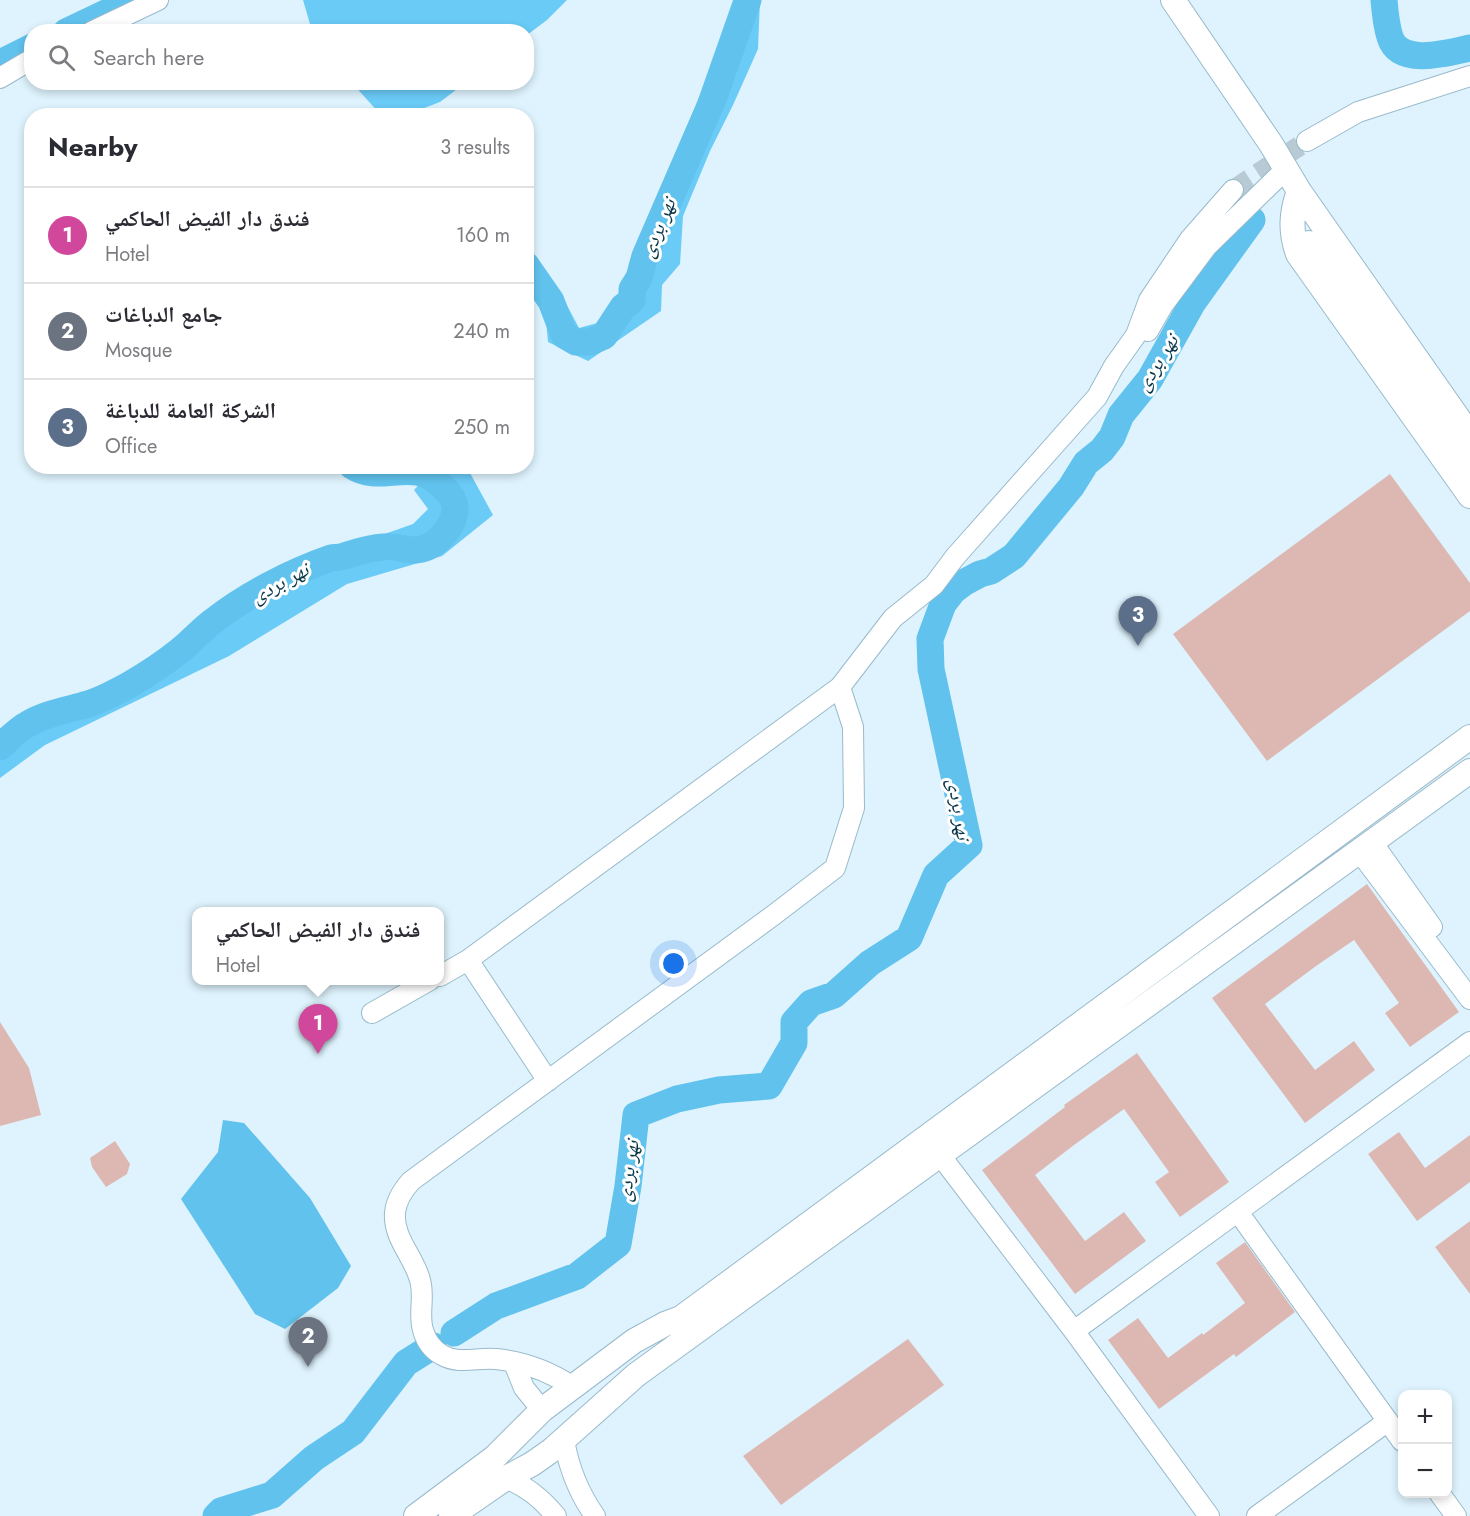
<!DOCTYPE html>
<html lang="en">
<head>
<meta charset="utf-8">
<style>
  body { margin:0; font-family:Jost,"Noto Naskh Arabic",sans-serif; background:#f7f7f7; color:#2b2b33 }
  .controls { position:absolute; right:18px; bottom:18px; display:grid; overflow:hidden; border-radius:12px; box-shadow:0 3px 9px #0003 }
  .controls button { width:54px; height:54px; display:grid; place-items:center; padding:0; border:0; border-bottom:2px solid #e1e1e2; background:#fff; color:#2b2b33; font:30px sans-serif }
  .you { position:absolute; left:674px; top:964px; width:21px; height:21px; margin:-15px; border:4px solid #fff; border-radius:50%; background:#1a73e8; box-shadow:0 0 0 9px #1a73e833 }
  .badge { display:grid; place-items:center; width:39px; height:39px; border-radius:50%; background:#111827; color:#fff; font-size:20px; font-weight:700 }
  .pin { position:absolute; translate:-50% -50px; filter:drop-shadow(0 2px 3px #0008) }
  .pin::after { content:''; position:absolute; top:32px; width:21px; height:18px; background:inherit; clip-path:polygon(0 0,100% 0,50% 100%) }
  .popup { position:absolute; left:192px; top:907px; width:252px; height:78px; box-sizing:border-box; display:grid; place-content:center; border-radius:12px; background:#fff; filter:drop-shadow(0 2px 4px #0005); font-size:20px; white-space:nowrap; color:#7c7c81 }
  .popup b { font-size:22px; color:#2b2b33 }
  .popup::after { content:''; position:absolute; left:50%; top:100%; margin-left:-12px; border:12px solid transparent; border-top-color:#fff }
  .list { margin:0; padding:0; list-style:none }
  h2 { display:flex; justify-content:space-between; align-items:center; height:78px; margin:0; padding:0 24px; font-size:26px }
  h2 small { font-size:20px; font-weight:400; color:#7c7c81 }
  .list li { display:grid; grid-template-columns:39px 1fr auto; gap:18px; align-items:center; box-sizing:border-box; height:96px; padding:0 24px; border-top:2px solid #e1e1e2 }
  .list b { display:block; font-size:22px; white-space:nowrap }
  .list p { margin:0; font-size:20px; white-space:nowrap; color:#7c7c81 }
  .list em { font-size:20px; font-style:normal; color:#7c7c81 }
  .icon { flex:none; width:33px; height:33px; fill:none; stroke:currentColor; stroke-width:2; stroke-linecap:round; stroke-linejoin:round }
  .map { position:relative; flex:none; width:1470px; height:1516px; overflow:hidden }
  .search { position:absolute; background:#fff; box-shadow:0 3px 9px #0003; left:24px; top:24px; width:510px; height:66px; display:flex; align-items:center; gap:15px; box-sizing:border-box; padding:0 21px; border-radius:24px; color:#7c7c81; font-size:22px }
  .panel { position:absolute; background:#fff; box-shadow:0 3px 9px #0003; left:24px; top:108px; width:510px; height:366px; border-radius:24px }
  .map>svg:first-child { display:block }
  .forest { fill:#6acbf7 }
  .water { fill:#60c2ed }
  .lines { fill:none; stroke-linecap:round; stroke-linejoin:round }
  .river { stroke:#60c2ed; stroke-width:27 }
  .building { fill:#ddb8b3 }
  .minor-tunnel { stroke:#b8cbd5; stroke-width:20; stroke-dasharray:20 10; stroke-linecap:butt }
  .minor-casing { stroke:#99bacb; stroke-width:22 }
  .major-casing { stroke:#99bacb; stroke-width:26 }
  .minor { stroke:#fff; stroke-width:20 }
  .major { stroke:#fff; stroke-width:24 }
  .labels { text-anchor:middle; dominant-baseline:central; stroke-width:6; stroke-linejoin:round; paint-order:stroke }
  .water-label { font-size:20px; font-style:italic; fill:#093648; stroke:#fff }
</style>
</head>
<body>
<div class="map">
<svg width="1470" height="1516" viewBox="0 0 1470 1516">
  <rect width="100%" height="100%" fill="#def3fd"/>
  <path class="forest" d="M 303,0 L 567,0 L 547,20 L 527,35 L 526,32 L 312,31 Z
    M 733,0 L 760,0 L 758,49 L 733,105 L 710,151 L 683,216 L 680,264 L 662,285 L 661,311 L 588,361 L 548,342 L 545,309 L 527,289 L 527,254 L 563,298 L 579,328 L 601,322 L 635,274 L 666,179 L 694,111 Z
    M 352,83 L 465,83 L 440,102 L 406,115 L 381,115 Z
    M 436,466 L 447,467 L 470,473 L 493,515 L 442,556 L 347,584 L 229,656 L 45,745 L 0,778 L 0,732 L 128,678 L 249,590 L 365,541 L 413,524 L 428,509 L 414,490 Z"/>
  <path class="water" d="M 223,1120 L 244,1123 L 310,1198 L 351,1266 L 338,1288 L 285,1329 L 255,1314 L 181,1199 L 218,1152 Z"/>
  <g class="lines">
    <path class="river" d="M 1384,0 C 1385,12 1386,25 1390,37 C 1399,67 1448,53 1470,48
      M 66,32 L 133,0
      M 0,63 L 32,47
      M 526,265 L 551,301 L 564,335 L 576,342 L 590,342 L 604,336 L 623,307 L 632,300 L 632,289 L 639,278 L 645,256 L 713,99 L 748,0
      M 0,747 C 9,739 18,729 28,724 C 47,713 68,710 88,704 C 102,700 116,692 129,685 C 146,675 163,664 178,652 C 190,643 200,631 212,622 C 246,595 291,572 331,558 C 335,557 340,558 344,556 C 358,552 368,548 383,547 C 394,545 404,550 415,550 C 434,550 455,527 455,508 C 455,500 449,493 444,488 C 413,454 383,486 352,466
      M 454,1333 L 496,1306 L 577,1276 L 618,1244 L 628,1186 L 636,1115 L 677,1099 L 719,1090 L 769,1086 L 794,1043 L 794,1022 L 811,1003 L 834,995 L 870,963 L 909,938 L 936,875 L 969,845 L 931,669 L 930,639 L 943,604 L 953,591 L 965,582 L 980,574 L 991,571 L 1014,556 L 1071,487 L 1086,463 L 1102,450 L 1112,437 L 1121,415 L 1150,379 L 1193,302 L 1252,220
      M 216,1516 L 221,1511 L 272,1495 L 314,1458 L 353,1432 L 406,1363 L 433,1346"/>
  </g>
  <path class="building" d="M 1390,474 L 1470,583 L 1470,611 L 1267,761 L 1173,634 Z
    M 1367,884 L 1459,1012 L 1410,1047 L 1385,1013 L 1399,1003 L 1354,940 L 1316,966 L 1265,1004 L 1315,1070 L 1354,1041 L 1375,1070 L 1305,1123 L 1212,998 Z
    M 0,1022 L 29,1068 L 41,1115 L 0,1126 Z
    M 1137,1053 L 1229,1182 L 1180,1217 L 1155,1182 L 1169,1172 L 1124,1109 L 1074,1145 L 1035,1175 L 1085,1241 L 1124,1212 L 1146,1241 L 1075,1294 L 982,1170 L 1065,1107 L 1064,1105 Z
    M 1399,1132 L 1425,1168 L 1470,1135 L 1470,1182 L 1417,1221 L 1368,1154 Z
    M 115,1141 L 130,1164 L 127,1174 L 106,1187 L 92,1167 L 90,1158 Z
    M 1470,1221 L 1470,1294 L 1435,1247 Z
    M 1245,1242 L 1295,1312 L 1236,1357 L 1234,1354 L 1159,1409 L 1108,1340 L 1138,1318 L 1168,1358 L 1202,1333 L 1203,1335 L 1245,1303 L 1216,1263 Z
    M 908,1339 L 944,1385 L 781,1505 L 743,1456 Z"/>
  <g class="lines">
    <path class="minor-tunnel" d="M 1233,190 L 1307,141"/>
    <defs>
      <path id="minor" d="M 91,32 L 158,0
        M 0,78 L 32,59
        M 1307,141 L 1358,112 L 1470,76
        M 1148,331 L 1163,305 L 1207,246 L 1286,169
        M 1372,842 L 1432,927
        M 1359,851 L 1470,999
        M 468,960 L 548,1081
        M 440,976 L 468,960 L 840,687 L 893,618 L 934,585 L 955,557 L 1097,397 L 1114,366 L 1136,335 L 1149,300 L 1190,239 L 1233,190
        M 372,1013 L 430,980
        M 940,1155 L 1074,1331 L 1209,1516
        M 1238,1212 L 1402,1441
        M 1074,1331 L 1470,1042
        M 514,1363 L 524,1388 L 542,1410
        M 573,1387 C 549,1371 525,1362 496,1359 C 478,1357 459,1365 442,1355 C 433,1350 426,1341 423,1330 C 418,1314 425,1297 420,1280 C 414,1257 393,1238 395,1213 C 396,1200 403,1190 411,1181 L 775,914 L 835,868 L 854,808 L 853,727 L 840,687
        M 564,1440 C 569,1469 578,1492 595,1516
        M 506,1478 C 527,1487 541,1498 556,1516
        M 1440,1494 L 1456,1516
        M 1257,1516 L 1388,1421"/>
      <path id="major" d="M 1173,0 L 1271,144 L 1299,191 L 1470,435
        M 1299,191 C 1291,213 1290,232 1298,254 L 1470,496
        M 1309,243 L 1469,466
        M 416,1516 L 495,1457 L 542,1410 L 634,1341 L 665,1324 L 681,1318 L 1470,737
        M 451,1516 L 506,1478 L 532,1464 L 552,1450 L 636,1375 L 1470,771"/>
    </defs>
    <use href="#minor" class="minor-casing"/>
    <use href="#major" class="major-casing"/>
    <use href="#minor" class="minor"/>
    <use href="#major" class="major"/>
  </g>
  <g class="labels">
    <g class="water-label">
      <text transform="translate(658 228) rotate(-67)">نهر بردى</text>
      <text transform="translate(1157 363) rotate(-58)">نهر بردى</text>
      <text transform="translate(280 583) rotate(-29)">نهر بردى</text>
      <text transform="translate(959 809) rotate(81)">نهر بردى</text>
      <text transform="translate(628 1171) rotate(-82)">نهر بردى</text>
    </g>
  </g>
</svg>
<div class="controls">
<button>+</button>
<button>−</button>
</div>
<div class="you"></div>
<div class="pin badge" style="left:318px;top:1054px;background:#d1479c">1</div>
<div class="popup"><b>فندق دار الفيض الحاكمي</b>Hotel</div>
<div class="pin badge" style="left:308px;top:1367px;background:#6b7280">2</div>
<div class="pin badge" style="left:1138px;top:646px;background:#5c6f8a">3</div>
<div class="search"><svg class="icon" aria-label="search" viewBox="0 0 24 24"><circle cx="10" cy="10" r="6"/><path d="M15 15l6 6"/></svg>Search here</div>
<section class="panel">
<h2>Nearby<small>3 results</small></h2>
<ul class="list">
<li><span class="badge" style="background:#d1479c">1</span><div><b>فندق دار الفيض الحاكمي</b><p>Hotel</p></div><em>160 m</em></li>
<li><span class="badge" style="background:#6b7280">2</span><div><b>جامع الدباغات</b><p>Mosque</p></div><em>240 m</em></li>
<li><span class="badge" style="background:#5c6f8a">3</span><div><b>الشركة العامة للدباغة</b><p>Office</p></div><em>250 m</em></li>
</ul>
</section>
</div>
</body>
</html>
